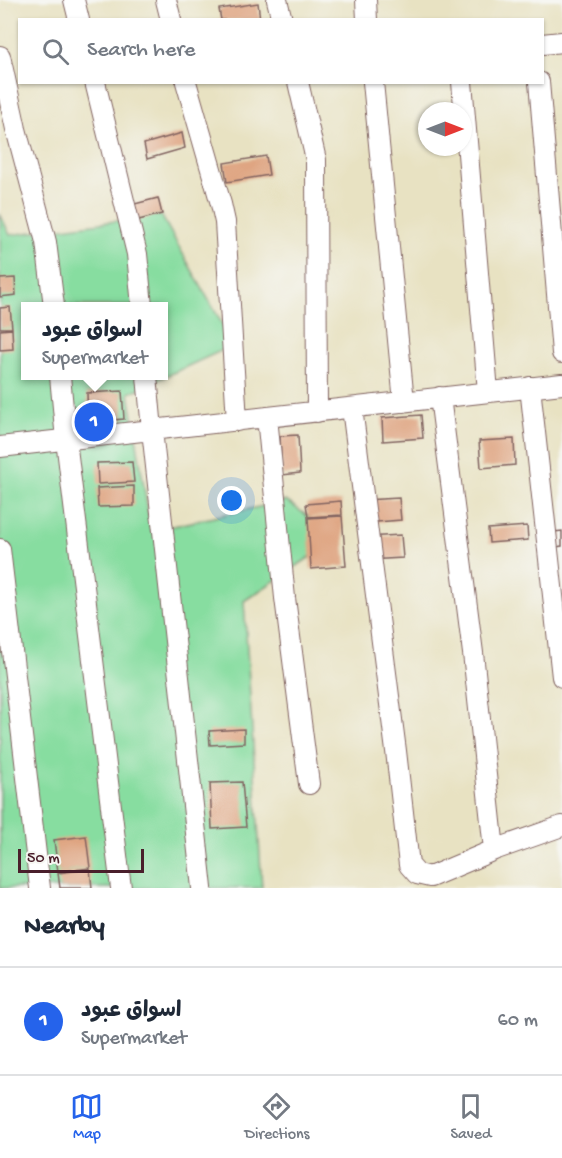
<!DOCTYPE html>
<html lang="en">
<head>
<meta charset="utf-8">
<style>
  body { margin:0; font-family:"Gochi Hand","Playpen Sans Arabic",sans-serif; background:#f6f6f7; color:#1f2937 }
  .compass { position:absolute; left:418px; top:102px; width:54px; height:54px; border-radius:50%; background:#fff; box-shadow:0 2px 4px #0004; rotate:90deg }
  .scale { position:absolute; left:18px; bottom:15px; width:126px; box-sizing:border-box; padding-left:6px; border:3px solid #4a1f2b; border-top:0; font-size:16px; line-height:21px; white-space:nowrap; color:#4a1f2b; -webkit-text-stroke:4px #f6f6f2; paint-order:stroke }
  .you { position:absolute; left:232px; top:501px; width:21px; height:21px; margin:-15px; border:4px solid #fff; border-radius:50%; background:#1a73e8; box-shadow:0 0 0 9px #1a73e833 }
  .badge { display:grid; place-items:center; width:39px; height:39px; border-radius:50%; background:#2563eb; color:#fff; font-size:20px; font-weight:700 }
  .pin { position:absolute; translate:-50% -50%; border:3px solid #fff; box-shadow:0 2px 6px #0006 }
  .popup { position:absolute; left:21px; top:302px; width:147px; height:78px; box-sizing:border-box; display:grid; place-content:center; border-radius:0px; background:#fff; filter:drop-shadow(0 2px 4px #0005); font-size:20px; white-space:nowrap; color:#747a83 }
  .popup b { font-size:22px; color:#1f2937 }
  .popup::after { content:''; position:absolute; left:50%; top:100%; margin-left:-12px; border:12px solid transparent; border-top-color:#fff }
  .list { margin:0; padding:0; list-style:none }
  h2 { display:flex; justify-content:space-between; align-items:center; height:78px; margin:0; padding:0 24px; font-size:26px }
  h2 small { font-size:20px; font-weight:400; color:#747a83 }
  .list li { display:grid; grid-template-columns:39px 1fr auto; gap:18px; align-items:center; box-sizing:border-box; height:108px; padding:0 24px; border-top:2px solid #e0e1e3 }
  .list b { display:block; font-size:22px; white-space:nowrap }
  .list p { margin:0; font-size:20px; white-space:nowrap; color:#747a83 }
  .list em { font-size:20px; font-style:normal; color:#747a83 }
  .icon { flex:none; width:33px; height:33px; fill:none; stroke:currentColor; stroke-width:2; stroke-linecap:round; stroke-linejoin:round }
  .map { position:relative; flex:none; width:562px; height:888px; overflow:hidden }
  .search { position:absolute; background:#fff; box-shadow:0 2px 4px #0004; left:18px; right:18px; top:18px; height:66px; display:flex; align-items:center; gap:15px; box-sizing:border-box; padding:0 21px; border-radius:0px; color:#747a83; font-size:22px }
  .sheet { height:186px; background:#fff }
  nav { display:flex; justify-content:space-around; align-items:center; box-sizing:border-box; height:84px; border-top:2px solid #e0e1e3; background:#fff; font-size:16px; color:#747a83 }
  nav a { display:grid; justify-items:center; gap:3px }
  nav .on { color:#2563eb }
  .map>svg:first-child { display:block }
  .green { fill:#87dda0; stroke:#687e66; stroke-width:1.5; fill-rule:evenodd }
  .building { fill:#dfa582 }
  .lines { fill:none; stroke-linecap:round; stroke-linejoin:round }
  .street-casing { stroke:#816360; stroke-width:22 }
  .street { stroke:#fff; stroke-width:20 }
</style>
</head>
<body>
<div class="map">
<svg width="562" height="888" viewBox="0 0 562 888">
  <rect width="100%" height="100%" fill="#f6f6f2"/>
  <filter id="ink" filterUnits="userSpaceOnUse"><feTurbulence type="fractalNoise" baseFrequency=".0167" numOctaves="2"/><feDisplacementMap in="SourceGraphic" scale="12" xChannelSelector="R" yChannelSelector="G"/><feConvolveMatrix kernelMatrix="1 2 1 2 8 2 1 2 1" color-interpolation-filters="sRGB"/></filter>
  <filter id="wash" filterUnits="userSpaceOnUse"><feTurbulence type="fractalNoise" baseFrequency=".008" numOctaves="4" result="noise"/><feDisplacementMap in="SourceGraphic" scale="24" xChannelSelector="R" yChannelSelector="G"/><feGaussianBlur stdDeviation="1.35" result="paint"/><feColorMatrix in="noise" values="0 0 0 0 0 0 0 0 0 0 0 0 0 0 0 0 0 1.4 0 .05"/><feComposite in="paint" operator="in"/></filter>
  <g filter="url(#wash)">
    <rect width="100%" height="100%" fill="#e8e2c2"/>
    <path class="green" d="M 0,214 L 10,235 L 161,215 L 234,345 L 129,393 L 151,531 L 286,501 L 339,538 L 244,601 L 262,888 L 0,888 ZM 25,306 L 163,306 L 163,376 L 25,376 Z"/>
    <g id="blocks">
      <path class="building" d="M 258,3 L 260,20 L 221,20 L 219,9 Z
        M 182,133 L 185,148 L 147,159 L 144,144 Z
        M 266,156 L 269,175 L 227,182 L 224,163 Z
        M 158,198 L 162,214 L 131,222 L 127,206 Z
        M 15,278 L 16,295 L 0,297 L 0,279 Z
        M 10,307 L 12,328 L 0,328 L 0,308 Z
        M 12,329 L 13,349 L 0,350 L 0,330 Z
        M 122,391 L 124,419 L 88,422 L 87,393 Z
        M 421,415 L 423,438 L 383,441 L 382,418 Z
        M 298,435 L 300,473 L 282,475 L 280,436 Z
        M 514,439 L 515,465 L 481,468 L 479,441 Z
        M 132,462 L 134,482 L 98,484 L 97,463 Z
        M 134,486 L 134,506 L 98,507 L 97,488 Z
        M 399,498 L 401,520 L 365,523 L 364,500 Z
        M 341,501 L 342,515 L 308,517 L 306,504 Z
        M 342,516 L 346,566 L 311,569 L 308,518 Z
        M 527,526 L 528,540 L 489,543 L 488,529 Z
        M 562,531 L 562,546 L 556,547 L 554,532 Z
        M 401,535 L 403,558 L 367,560 L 365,537 Z
        M 244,729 L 244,743 L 210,745 L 209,731 Z
        M 242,782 L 246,827 L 212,829 L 210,783 Z
        M 86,836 L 90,868 L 58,872 L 54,840 Z
        M 90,869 L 92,888 L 60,888 L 58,873 Z"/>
    </g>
  </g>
  <g filter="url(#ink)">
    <use href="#blocks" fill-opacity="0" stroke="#816360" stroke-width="1.5"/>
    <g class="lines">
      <defs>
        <path id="street" d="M 74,0 L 79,20
          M 166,0 L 171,20
          M 277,0 L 282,20
          M 366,0 L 367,20
          M 542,44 L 562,42
          M 0,56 L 16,129 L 46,242 L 54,306
          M 95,82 L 137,254 L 142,306
          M 186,82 L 221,204 L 225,222 L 237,421
          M 298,82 L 316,160 L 317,412
          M 373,82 L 404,402
          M 462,82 L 488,392
          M 539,82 L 562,353
          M 60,376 L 66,440 L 121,888
          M 147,376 L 152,430 L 202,888
          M 530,387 L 562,677
          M 440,397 L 473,653 L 494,850
          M 352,408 L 396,751 L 409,865 L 417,874 L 430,877 L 494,850 L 562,826
          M 267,417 L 285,598 L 309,784
          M 0,447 L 562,384
          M 0,549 L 40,888"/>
      </defs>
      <use href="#street" class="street-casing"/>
      <use href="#street" class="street"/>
    </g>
  </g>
</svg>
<svg class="compass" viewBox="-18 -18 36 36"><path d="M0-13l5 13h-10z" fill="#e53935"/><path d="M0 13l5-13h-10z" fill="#747a83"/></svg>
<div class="scale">50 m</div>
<div class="you"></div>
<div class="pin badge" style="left:94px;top:422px">1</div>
<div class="popup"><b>اسواق عبود</b>Supermarket</div>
<div class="search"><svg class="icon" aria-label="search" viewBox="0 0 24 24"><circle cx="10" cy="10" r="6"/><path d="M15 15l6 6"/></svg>Search here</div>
</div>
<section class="sheet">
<h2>Nearby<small></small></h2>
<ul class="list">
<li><span class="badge">1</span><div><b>اسواق عبود</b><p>Supermarket</p></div><em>60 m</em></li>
</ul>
</section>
<nav>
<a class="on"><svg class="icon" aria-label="map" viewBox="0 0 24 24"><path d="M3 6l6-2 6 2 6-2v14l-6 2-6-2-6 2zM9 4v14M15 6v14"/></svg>Map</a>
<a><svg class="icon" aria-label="directions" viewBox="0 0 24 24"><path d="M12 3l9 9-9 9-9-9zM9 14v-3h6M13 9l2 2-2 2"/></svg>Directions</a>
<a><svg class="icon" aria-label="saved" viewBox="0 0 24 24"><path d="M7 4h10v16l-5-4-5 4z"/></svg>Saved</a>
</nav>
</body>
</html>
